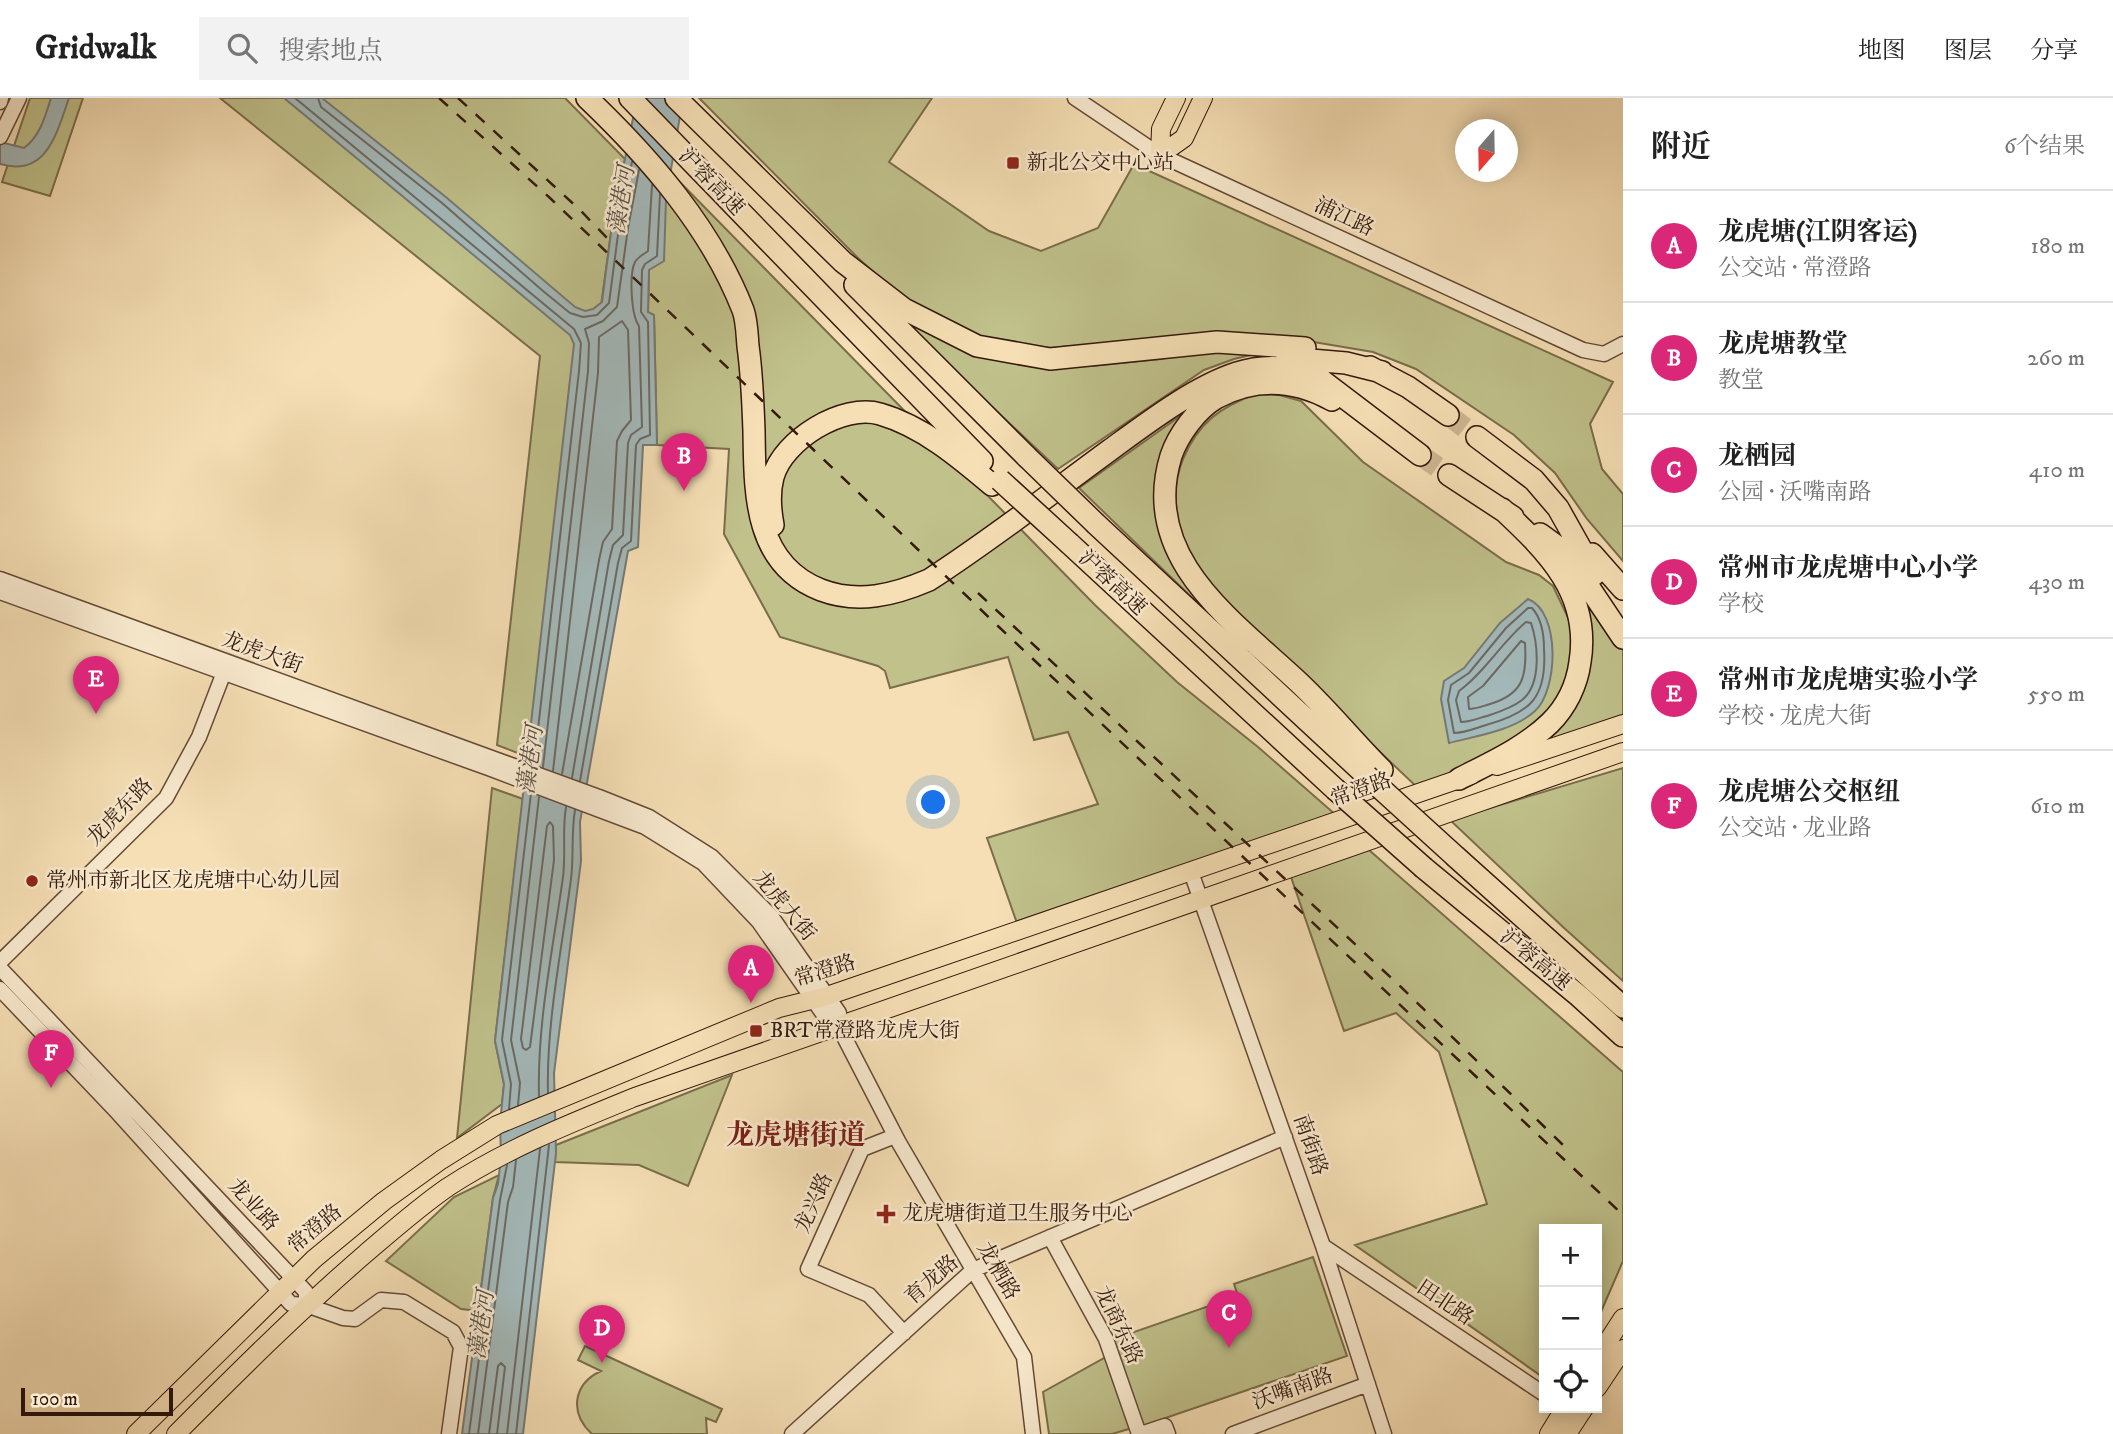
<!DOCTYPE html>
<html lang="zh">
<head>
<meta charset="utf-8">
<style>
  body { margin:0; font-family:"IM FELL DW Pica","Noto Serif SC",serif; background:#f2f2f2; color:#222 }
  .controls { position:absolute; right:21px; bottom:21px; display:grid; overflow:hidden; border-radius:0px; box-shadow:0 4px 18px #0003 }
  .controls button { width:63px; height:63px; display:grid; place-items:center; padding:0; border:0; border-bottom:2px solid #e0e0e0; background:#fff; color:#222; font:35px sans-serif }
  .compass { position:absolute; left:1455px; top:21px; width:63px; height:63px; border-radius:50%; background:#fff; box-shadow:0 4px 18px #0003; rotate:200deg }
  .scale { position:absolute; left:21px; bottom:18px; width:152px; box-sizing:border-box; padding-left:7px; border:4px solid #34190c; border-top:0; font-size:19px; line-height:24px; white-space:nowrap; color:#34190c; -webkit-text-stroke:5px #f9eacf; paint-order:stroke }
  .you { position:absolute; left:934px; top:705px; width:24px; height:24px; margin:-18px; border:5px solid #fff; border-radius:50%; background:#1a73e8; box-shadow:0 0 0 10px #1a73e833 }
  .badge { display:grid; place-items:center; width:46px; height:46px; border-radius:50%; background:#db2777; color:#fff; font-size:23px; font-weight:700 }
  .pin { position:absolute; translate:-50% -58px; filter:drop-shadow(0 2px 4px #0008) }
  .pin::after { content:''; position:absolute; top:37px; width:24px; height:21px; background:inherit; clip-path:polygon(0 0,100% 0,50% 100%) }
  .list { margin:0; padding:0; list-style:none }
  h2 { display:flex; justify-content:space-between; align-items:center; height:91px; margin:0; padding:0 28px; font-size:30px }
  h2 small { font-size:23px; font-weight:400; color:#767676 }
  .list li { display:grid; grid-template-columns:46px 1fr auto; gap:21px; align-items:center; box-sizing:border-box; height:112px; padding:0 28px; border-top:2px solid #e0e0e0 }
  .list b { display:block; font-size:26px; white-space:nowrap }
  .list p { margin:0; font-size:23px; white-space:nowrap; color:#767676 }
  .list em { font-size:23px; font-style:normal; color:#767676 }
  .icon { flex:none; width:38px; height:38px; fill:none; stroke:currentColor; stroke-width:2; stroke-linecap:round; stroke-linejoin:round }
  .map { position:relative; flex:none; width:1623px; height:1336px; overflow:hidden }
  header { display:flex; align-items:center; gap:42px; box-sizing:border-box; height:98px; padding:0 35px; background:#fff; border-bottom:2px solid #e0e0e0 }
  header strong { font-size:33px }
  nav { display:flex; gap:38px; margin-inline-start:auto; font-size:24px }
  .search { width:490px; height:63px; background:#f2f2f2; display:flex; align-items:center; gap:18px; box-sizing:border-box; padding:0 24px; border-radius:0px; color:#767676; font-size:26px }
  main { display:flex }
  aside { flex:1; background:#fff }
  .map>svg:first-child { display:block }
  .green { fill:#c0c18b; stroke:#7a6d4c; stroke-width:2 }
  .water { fill:#a3b9ba; stroke:#777974; stroke-width:2 }
  .lines { fill:none; stroke-linecap:round; stroke-linejoin:round }
  .shore { stroke:#6c6963; stroke-width:2 }
  .highway-tunnel { stroke:#cfb793; stroke-width:21; stroke-dasharray:21 10; stroke-linecap:butt }
  .minor-casing { stroke:#644a36; stroke-width:17 }
  .major-casing { stroke:#34190c; stroke-width:20 }
  .highway-casing { stroke:#34190c; stroke-width:24 }
  .minor { stroke:#f9eacf; stroke-width:14 }
  .major { stroke:#f6dfb5; stroke-width:18 }
  .highway { stroke:#f6dfb5; stroke-width:21 }
  .rail { stroke:#34190c; stroke-width:2.5; stroke-dasharray:12 12; stroke-linecap:butt }
  .highway-bridge-casing { stroke:#34190c; stroke-width:24; stroke-linecap:butt }
  .highway-bridge { stroke:#f6dfb5; stroke-width:21 }
  .poi-dot { fill:#8f2418; stroke:#f9eacf; stroke-width:2.5 }
  .labels { text-anchor:middle; dominant-baseline:central; stroke-width:5; stroke-linejoin:round; paint-order:stroke }
  .poi-label { font-size:21px; fill:#34190c; stroke:#f9eacf; text-anchor:start }
  .street-label { font-size:21px; fill:#34190c; stroke:#f9eacf }
  .water-label { font-size:23px; font-style:italic; fill:#5b5149; stroke:#f9eacf }
  .district-label { font-size:28px; font-weight:bold; fill:#7a1f14; stroke:#f9eacf }
</style>
</head>
<body>
<header>
<strong>Gridwalk</strong>
<div class="search"><svg class="icon" aria-label="search" viewBox="0 0 24 24"><circle cx="10" cy="10" r="6"/><path d="M15 15l6 6"/></svg>搜索地点</div>
<nav><a>地图</a><a>图层</a><a>分享</a></nav>
</header>
<main>
<div class="map">
<svg width="1623" height="1336" viewBox="0 0 1623 1336">
  <rect width="100%" height="100%" fill="#f6dfb5"/>
  <filter id="stains"><feTurbulence type="fractalNoise" baseFrequency=".00286" numOctaves="4"/><feColorMatrix values="0 0 0 0 .2 0 0 0 0 .09 0 0 0 0 .02 0 0 0 .5 -.17"/></filter>
  <radialGradient id="worn" r=".72"><stop offset=".6" stop-color="#630" stop-opacity="0"/><stop offset="1" stop-color="#630" stop-opacity=".3"/></radialGradient>
  <path class="green" d="M 30,0 L 83,0 L 50,98 L 2,84 Z
    M 220,0 L 565,0 L 625,61 L 612,127 L 592,274 L 572,272 L 528,659 L 497,647 L 540,258 Z
    M 699,0 L 932,0 L 889,64 L 989,133 L 1041,153 L 1098,130 L 1134,66 L 1613,284 L 1590,326 L 1602,371 L 1623,396 L 1623,463 L 1587,421 L 1555,375 L 1514,337 L 1416,271 L 1373,254 L 1272,237 L 1208,236 L 1050,250 L 980,240 L 906,203 L 858,160 Z
    M 670,74 L 1095,507 L 1177,584 L 1258,649 L 1336,717 L 1018,828 L 987,740 L 1098,706 L 1068,634 L 1034,642 L 1008,559 L 890,590 L 885,573 L 878,568 L 780,539 L 724,436 L 729,351 L 657,347 L 654,218 L 648,214 L 649,172 Z
    M 910,225 L 1039,266 L 1092,268 L 1161,261 L 1193,254 L 1253,253 L 1255,256 L 1234,261 L 1204,272 L 1058,371 L 906,228 Z
    M 1256,296 L 1279,297 L 1301,303 L 1363,364 L 1506,464 L 1539,477 L 1553,488 L 1571,526 L 1575,542 L 1566,596 L 1505,651 L 1418,690 C 1371,646 1325,601 1279,557 C 1248,528 1209,497 1190,458 C 1176,427 1170,393 1183,361 C 1198,325 1220,309 1256,296 Z
    M 1193,309 L 1161,423 L 1252,553 L 1249,555 L 1079,390 Z
    M 1588,500 L 1623,552 L 1623,621 L 1534,652 L 1577,604 L 1582,503 Z
    M 1623,670 L 1623,883 L 1563,829 L 1450,722 Z
    M 492,690 L 523,701 L 495,943 L 504,986 L 502,1006 L 457,1040 Z
    M 1369,752 L 1623,974 L 1623,1163 L 1597,1223 L 1597,1131 L 1544,1131 L 1544,1280 L 1355,1147 L 1487,1106 L 1439,954 L 1396,915 L 1344,933 L 1291,779 Z
    M 732,977 L 688,1088 L 639,1067 L 555,1064 L 556,1047 Z
    M 499,1077 L 493,1100 L 478,1213 L 461,1211 L 386,1163 L 454,1099 Z
    M 1313,1159 L 1347,1258 L 1142,1328 L 1111,1242 L 1238,1198 L 1234,1186 Z
    M 585,1248 L 722,1311 L 716,1324 L 706,1320 L 707,1336 L 592,1336 C 569,1315 573,1286 601,1273 L 578,1262 Z
    M 1106,1259 L 1132,1330 L 1112,1336 L 1049,1336 L 1043,1294 Z"/>
  <path class="water" d="M 51,0 L 69,0 C 57,34 47,80 0,66 L 0,44 L 24,50 C 40,38 45,19 51,0 Z
    M 284,0 L 322,0 L 447,100 L 575,209 L 585,213 L 593,211 L 602,204 L 612,127 L 637,0 L 683,0 L 666,101 L 664,163 L 649,172 L 648,214 L 654,217 L 657,347 L 643,347 L 638,449 L 628,453 L 580,724 L 581,763 L 554,975 L 556,1055 L 523,1336 L 462,1336 L 493,1100 L 498,1086 L 501,1058 L 500,1025 L 504,986 L 495,943 L 574,246 L 570,237 Z
    M 1528,501 C 1561,514 1558,592 1535,613 C 1513,633 1476,638 1449,645 L 1441,601 L 1444,583 L 1464,570 L 1500,525 Z"/>
  <g class="lines">
    <path class="shore" d="M 295,0 L 574,231 L 581,245 L 579,273 L 534,666
      M 318,0 L 321,9 L 442,105 L 543,193 L 570,215 L 583,219 L 597,217 L 609,205 L 619,129 L 632,64
      M 1528,510 L 1532,510 C 1542,521 1544,536 1544,551 C 1547,599 1531,615 1486,627 C 1476,630 1465,635 1454,635 L 1448,602 L 1451,587 L 1469,575 L 1506,530 Z
      M 1526,524 L 1531,525 C 1538,546 1542,586 1522,602 C 1512,610 1499,614 1487,618 C 1479,620 1470,624 1461,624 L 1456,602 L 1459,593 C 1485,574 1501,545 1526,524 Z
      M 1521,543 L 1525,545 C 1527,577 1524,596 1490,606 C 1483,608 1476,611 1469,611 L 1468,599 L 1483,588 Z
      M 543,669 L 588,273 L 589,245 L 585,231 L 603,223 L 617,209 L 628,130 L 639,72
      M 553,673 L 598,275 L 599,239 L 622,223 L 628,232 L 631,322 L 622,333 L 617,343 L 612,431 L 603,444 L 599,462 L 562,676
      M 572,680 L 609,463 L 613,447 L 623,437 L 628,345 L 631,337 L 642,329 L 639,228 C 631,217 629,176 635,164 C 638,159 644,156 648,153 L 652,87
      M 580,683 L 618,465 L 622,450 L 631,443 L 636,347 L 640,341 L 650,337 L 648,224 L 641,214 L 642,172 L 645,166 L 657,158 L 660,96
      M 550,724 L 553,728 L 554,762 L 530,949 L 526,952 L 523,950 L 521,941 L 547,728 Z
      M 548,995 C 546,926 562,850 571,781 C 574,758 571,735 575,712
      M 539,998 C 537,925 553,851 563,779 C 566,755 562,732 566,709
      M 518,1007 L 520,985 L 511,942 L 539,699
      M 509,1011 L 511,986 L 502,942 L 531,695
      M 469,1336 L 500,1102 L 507,1067
      M 478,1336 L 508,1104 L 513,1089 L 516,1062
      M 489,1336 L 498,1268 L 501,1265 L 505,1269 L 497,1336
      M 507,1336 L 540,1051
      M 516,1336 L 549,1047"/>
    <path class="highway-tunnel" d="M 1448,317 L 1477,339
      M 1420,357 L 1449,377"/>
    <defs>
      <path id="minor" d="M 1075,0 L 1160,57 L 1583,252 L 1604,256 L 1623,246
        M 0,4 L 1,0
        M 0,39 L 19,0
        M 0,481 L 599,699 L 649,719 L 712,759 L 771,818 L 839,915 L 839,929
        M 0,494 L 491,671 L 645,729 L 703,765 L 759,824 L 826,920 L 839,929 L 898,1043 L 1024,1259 L 1033,1336
        M 1191,774 L 1323,1148 L 1384,1336
        M 0,864 L 166,700 L 199,639 L 226,569
        M 0,870 L 293,1180 L 306,1194 L 306,1207
        M 0,891 L 118,1015 L 291,1206 L 306,1207 L 343,1220 L 355,1221 L 381,1202 L 404,1204 L 453,1234 L 461,1249 L 449,1336
        M 895,1038 L 862,1051 L 808,1171 L 869,1197 L 904,1235
        M 1050,1139 L 1106,1241 L 1139,1336
        M 1323,1148 L 1544,1296
        M 792,1336 L 973,1172 L 1285,1039
        M 1141,1336 L 1165,1328 L 1168,1336
        M 1233,1336 L 1368,1286"/>
      <path id="major" d="M 1160,57 L 1184,40 L 1203,0
        M 1160,57 L 1161,31 L 1176,0
        M 1497,668 L 1623,626
        M 1597,1260 L 1623,1220
        M 1597,1290 L 1623,1251
        M 136,1336 L 314,1161 L 384,1103 L 441,1062 L 497,1027 L 779,910 L 827,898 L 1471,677
        M 176,1336 C 238,1274 299,1213 365,1156 C 392,1133 419,1109 448,1089 C 506,1051 571,1025 635,999 L 1623,654
        M 1549,1336 L 1565,1310
        M 1567,1336 L 1584,1310"/>
      <path id="highway" d="M 587,0 C 650,60 711,130 743,212 C 747,223 747,237 748,248 C 752,277 753,304 754,333 C 755,393 753,466 821,492 C 858,506 894,497 929,482 C 991,442 1050,396 1110,352 C 1147,325 1194,289 1237,275 C 1265,266 1295,268 1320,281 L 1420,357
        M 630,0 L 982,363
        M 676,0 L 843,164 L 904,211 L 977,248 L 1050,261 L 1217,244 L 1305,250
        M 855,187 L 1027,359
        M 1287,260 L 1346,265 L 1382,274
        M 1370,269 L 1408,289 L 1448,317
        M 1332,302 C 1294,281 1255,279 1216,300 C 1197,311 1178,337 1171,358 C 1140,458 1229,520 1294,580 C 1325,608 1352,642 1382,672
        M 1477,339 L 1534,382 L 1558,410 L 1595,476
        M 1449,377 L 1513,419
        M 1096,426 L 1367,678
        M 773,427 C 770,411 769,394 773,379 C 783,342 843,305 880,316 C 922,328 959,359 992,387
        M 1540,436 L 1566,455 L 1623,540
        M 1070,446 L 1335,691
        M 1592,456 L 1623,491
        M 1459,681 C 1490,665 1524,650 1550,625 C 1566,609 1577,587 1580,564 C 1591,496 1548,454 1502,411
        M 1456,759 L 1623,909
        M 1424,770 L 1579,898 L 1623,938"/>
    </defs>
    <use href="#minor" class="minor-casing"/>
    <use href="#major" class="major-casing"/>
    <use href="#highway" class="highway-casing"/>
    <use href="#minor" class="minor"/>
    <use href="#major" class="major"/>
    <use href="#highway" class="highway"/>
    <path class="rail" d="M 439,0 L 550,100 L 999,529 L 1623,1117
      M 458,0 L 579,111 L 611,144
      M 978,495 L 1401,889 L 1563,1047"/>
    <defs>
      <path id="highway-bridge" d="M 1027,359 L 1096,426
        M 1000,382 L 1070,446
        M 1367,678 L 1456,759
        M 1335,691 L 1424,770"/>
    </defs>
    <use href="#highway-bridge" class="highway-bridge-casing"/>
    <use href="#highway-bridge" class="highway-bridge"/>
  </g>
  <g class="poi-dot">
    <rect x="1006" y="58" width="14" height="14" rx="3.5"/>
    <circle cx="32" cy="783" r="7"/>
    <rect x="749" y="926" width="14" height="14" rx="3.5"/>
    <path d="M882.5 1105.5h7v7h7v7h-7v7h-7v-7h-7v-7h7z"/>
  </g>
  <g class="labels">
    <g class="poi-label">
      <text x="1027" y="65">新北公交中心站</text>
      <text x="46" y="783">常州市新北区龙虎塘中心幼儿园</text>
      <text x="770" y="933">BRT常澄路龙虎大街</text>
      <text x="902" y="1116">龙虎塘街道卫生服务中心</text>
    </g>
    <g class="street-label">
      <text transform="translate(711 84) rotate(46)">沪蓉高速</text>
      <text transform="translate(1344 119) rotate(25)">浦江路</text>
      <text transform="translate(1112 485) rotate(43)">沪蓉高速</text>
      <text transform="translate(262 555) rotate(20)">龙虎大街</text>
      <text transform="translate(1361 692) rotate(-19)">常澄路</text>
      <text transform="translate(120 714) rotate(-46)">龙虎东路</text>
      <text transform="translate(784 808) rotate(50)">龙虎大街</text>
      <text transform="translate(1535 862) rotate(39)">沪蓉高速</text>
      <text transform="translate(825 873) rotate(-17)">常澄路</text>
      <text transform="translate(1310 1047) rotate(71)">南街路</text>
      <text transform="translate(814 1105) rotate(-66)">龙兴路</text>
      <text transform="translate(253 1107) rotate(47)">龙业路</text>
      <text transform="translate(315 1131) rotate(-40)">常澄路</text>
      <text transform="translate(998 1173) rotate(60)">龙栖路</text>
      <text transform="translate(932 1182) rotate(-41)">育龙路</text>
      <text transform="translate(1445 1205) rotate(34)">田北路</text>
      <text transform="translate(1118 1227) rotate(65)">龙商东路</text>
      <text transform="translate(1293 1291) rotate(-20)">沃嘴南路</text>
    </g>
    <g class="water-label">
      <text transform="translate(622 102) rotate(-81)">藻港河</text>
      <text transform="translate(531 662) rotate(-82)">藻港河</text>
      <text transform="translate(482 1227) rotate(-82)">藻港河</text>
    </g>
    <g class="district-label">
      <text x="796" y="1037">龙虎塘街道</text>
    </g>
  </g>
  <rect width="100%" height="100%" filter="url(#stains)"/>
  <rect width="100%" height="100%" fill="url(#worn)"/>
</svg>
<div class="controls">
<button>+</button>
<button>−</button>
<button><svg class="icon" aria-label="locate" viewBox="0 0 24 24"><circle cx="12" cy="12" r="6"/><path d="M12 2v4M12 18v4M2 12h4M18 12h4"/></svg></button>
</div>
<svg class="compass" viewBox="-18 -18 36 36"><path d="M0-13l5 13h-10z" fill="#e53935"/><path d="M0 13l5-13h-10z" fill="#767676"/></svg>
<div class="scale">100 m</div>
<div class="you"></div>
<div class="pin badge" style="left:751px;top:905px">A</div>
<div class="pin badge" style="left:684px;top:393px">B</div>
<div class="pin badge" style="left:1229px;top:1250px">C</div>
<div class="pin badge" style="left:602px;top:1265px">D</div>
<div class="pin badge" style="left:96px;top:616px">E</div>
<div class="pin badge" style="left:51px;top:990px">F</div>
</div>
<aside>
<h2>附近<small>6个结果</small></h2>
<ul class="list">
<li><span class="badge">A</span><div><b>龙虎塘(江阴客运)</b><p>公交站 · 常澄路</p></div><em>180 m</em></li>
<li><span class="badge">B</span><div><b>龙虎塘教堂</b><p>教堂</p></div><em>260 m</em></li>
<li><span class="badge">C</span><div><b>龙栖园</b><p>公园 · 沃嘴南路</p></div><em>410 m</em></li>
<li><span class="badge">D</span><div><b>常州市龙虎塘中心小学</b><p>学校</p></div><em>430 m</em></li>
<li><span class="badge">E</span><div><b>常州市龙虎塘实验小学</b><p>学校 · 龙虎大街</p></div><em>550 m</em></li>
<li><span class="badge">F</span><div><b>龙虎塘公交枢纽</b><p>公交站 · 龙业路</p></div><em>610 m</em></li>
</ul>
</aside>
</main>
</body>
</html>
